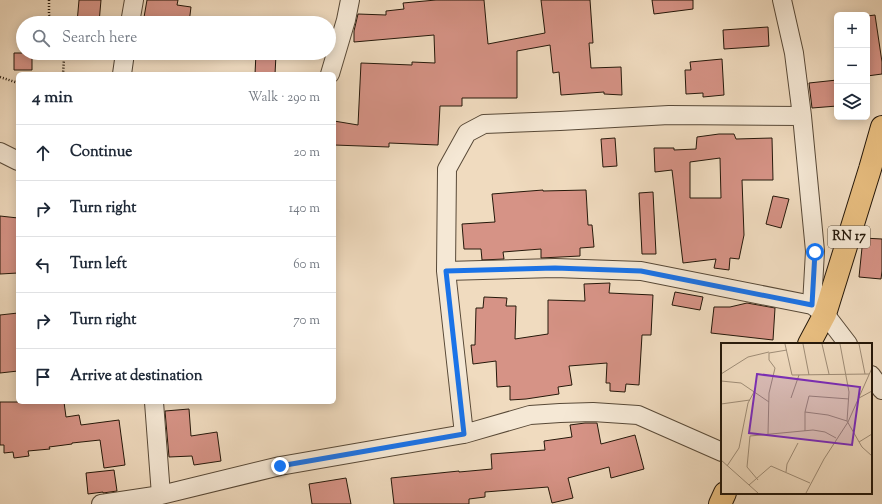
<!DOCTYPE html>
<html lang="en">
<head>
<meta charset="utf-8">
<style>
  body { margin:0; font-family:"Sorts Mill Goudy",serif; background:#f6f6f7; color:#1f2937 }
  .controls { position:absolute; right:12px; top:12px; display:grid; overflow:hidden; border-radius:6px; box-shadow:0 2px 10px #0003 }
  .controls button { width:36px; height:36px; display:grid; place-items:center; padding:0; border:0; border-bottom:1px solid #e0e1e3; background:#fff; color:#1f2937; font:20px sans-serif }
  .stop { position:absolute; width:12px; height:12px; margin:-9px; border:3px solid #1a73e8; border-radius:50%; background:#fff }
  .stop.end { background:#1a73e8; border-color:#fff; box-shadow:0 1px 4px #0008 }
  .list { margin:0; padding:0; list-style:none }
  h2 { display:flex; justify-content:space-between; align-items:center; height:52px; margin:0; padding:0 16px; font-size:17px }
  h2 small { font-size:13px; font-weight:400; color:#747a83 }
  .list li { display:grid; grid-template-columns:26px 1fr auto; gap:12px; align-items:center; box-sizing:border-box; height:56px; padding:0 16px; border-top:1px solid #e0e1e3 }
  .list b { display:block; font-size:15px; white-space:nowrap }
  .list em { font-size:13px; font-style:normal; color:#747a83 }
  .icon { flex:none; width:22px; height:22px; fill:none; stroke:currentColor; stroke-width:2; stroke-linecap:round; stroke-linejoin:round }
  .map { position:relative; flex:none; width:882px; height:504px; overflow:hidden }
  .search { position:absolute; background:#fff; box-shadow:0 2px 10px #0003; left:16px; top:16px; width:320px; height:44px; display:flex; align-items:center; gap:10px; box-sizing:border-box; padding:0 14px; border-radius:22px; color:#747a83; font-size:15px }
  .panel { position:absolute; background:#fff; box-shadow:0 2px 10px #0003; left:16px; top:72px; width:320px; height:332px; border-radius:6px }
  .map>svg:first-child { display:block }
  .building { fill:#d69386; stroke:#25180a; fill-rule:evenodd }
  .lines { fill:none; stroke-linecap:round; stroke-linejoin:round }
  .street-casing { stroke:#584937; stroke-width:20 }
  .primary-casing { stroke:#25180a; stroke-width:24 }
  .path { stroke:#25180a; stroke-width:2.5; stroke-dasharray:1 2; stroke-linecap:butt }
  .street { stroke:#f5e8d5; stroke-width:18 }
  .primary { stroke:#e8be80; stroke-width:22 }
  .route { stroke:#1a73e8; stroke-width:5 }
  .labels { text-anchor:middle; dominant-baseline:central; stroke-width:4; stroke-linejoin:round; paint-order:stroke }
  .shield { fill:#f5e8d5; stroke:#635647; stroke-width:1 }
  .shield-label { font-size:13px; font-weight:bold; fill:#25180a }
  .inset-road { fill:none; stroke:#9f8d77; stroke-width:1 }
  .view { fill:#7b2cbf; fill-opacity:0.15; stroke:#7b2cbf; stroke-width:2 }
  .inset-edge { fill:none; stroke:#25180a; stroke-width:2 }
</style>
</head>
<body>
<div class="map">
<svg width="882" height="504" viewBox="0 0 882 504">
  <rect width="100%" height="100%" fill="#f0dbbf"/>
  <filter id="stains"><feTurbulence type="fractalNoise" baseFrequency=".005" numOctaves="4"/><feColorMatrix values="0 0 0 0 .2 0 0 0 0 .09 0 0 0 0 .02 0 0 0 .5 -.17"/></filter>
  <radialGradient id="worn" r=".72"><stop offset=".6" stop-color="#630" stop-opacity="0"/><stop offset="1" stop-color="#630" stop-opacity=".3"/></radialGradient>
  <path class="building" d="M 79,0 L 101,0 L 99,23 L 77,23 Z
    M 147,0 L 178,0 L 177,5 L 191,7 L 189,23 L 143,23 Z
    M 436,0 L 484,0 L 488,44 L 545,33 L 541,0 L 590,0 L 593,43 L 589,43 L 591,68 L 621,67 L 622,95 L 604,94 L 604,92 L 561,95 L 559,72 L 553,73 L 550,45 L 517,51 L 517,98 L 462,98 L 462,106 L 440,106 L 438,145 L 389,143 L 389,147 L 334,145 L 334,121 L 358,125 L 361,63 L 412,65 L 412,62 L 435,63 L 434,35 L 354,42 L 354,31 L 358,14 L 386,15 L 386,11 L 404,9 L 403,3 Z
    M 652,0 L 693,0 L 693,9 L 654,14 Z
    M 875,15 L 882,62 L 882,74 L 867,76 L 867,16 Z
    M 768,27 L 769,46 L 724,49 L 723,30 Z
    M 14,53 L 32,53 L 32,70 L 14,70 Z
    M 256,53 L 276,55 L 275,74 L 255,74 Z
    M 722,59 L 724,95 L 703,97 L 703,93 L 686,94 L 685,70 L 691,70 L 690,62 Z
    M 837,80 L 837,106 L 812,108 L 809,83 Z
    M 719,134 L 734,134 L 736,139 L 772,138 L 773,180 L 742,180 L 744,235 L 739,259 L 730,258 L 729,270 L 714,268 L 716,259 L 683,263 L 672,170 L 655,172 L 654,148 L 674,148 L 674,150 L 696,149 L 697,137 ZM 720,158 L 721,198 L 690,198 L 690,162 Z
    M 615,138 L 617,166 L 603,167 L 601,139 Z
    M 543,190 L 543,191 L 586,190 L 588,225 L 592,225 L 594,247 L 580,248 L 580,256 L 541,258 L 541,249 L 503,252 L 504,259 L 482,260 L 481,249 L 464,249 L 462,224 L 495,222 L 492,194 Z
    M 653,192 L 656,254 L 642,254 L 639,193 Z
    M 773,196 L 789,199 L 781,228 L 766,224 Z
    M 0,216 L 18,218 L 18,273 L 0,274 Z
    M 863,238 L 882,239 L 882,271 L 881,279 L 859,277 Z
    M 610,283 L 609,293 L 653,295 L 651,335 L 642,335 L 639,385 L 626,384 L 625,392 L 610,391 L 610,383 L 606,383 L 607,363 L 569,366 L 572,385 L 558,387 L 559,394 L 526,399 L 510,400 L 510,386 L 497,387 L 496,361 L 473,364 L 471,345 L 475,345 L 476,308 L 483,308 L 484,297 L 507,298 L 506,306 L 516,306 L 515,339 L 548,334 L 548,300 L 585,301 L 584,284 Z
    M 675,292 L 703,297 L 700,310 L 672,305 Z
    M 747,303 L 775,308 L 773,340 L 711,333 L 714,307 L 730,307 Z
    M 18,313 L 18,371 L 0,373 L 0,315 Z
    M 0,402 L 64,402 L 66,417 L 79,415 L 81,425 L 119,420 L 125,465 L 104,468 L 100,440 L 72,443 L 72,444 L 49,447 L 50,449 L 28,451 L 29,456 L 14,458 L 13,452 L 4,453 L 4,445 L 0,445 Z
    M 189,409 L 191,436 L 217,432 L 221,461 L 194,465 L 192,456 L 169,457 L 165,411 Z
    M 585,423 L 597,423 L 601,444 L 635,435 L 644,469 L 611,478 L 609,467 L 568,478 L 573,498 L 552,503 L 548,487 L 485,492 L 485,497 L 469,499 L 469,504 L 394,504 L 391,478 L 459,471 L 459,472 L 492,469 L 491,454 L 545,450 L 544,441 L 572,437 L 570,425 Z
    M 114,470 L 117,491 L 103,493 L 103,492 L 88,494 L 86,473 Z
    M 346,478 L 351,504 L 312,504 L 309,484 Z"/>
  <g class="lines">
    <defs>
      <path id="street" d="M 782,0 L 794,53 L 802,116 L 815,251 L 812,305 L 825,314 L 848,344
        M 130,23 L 134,0
        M 122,74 L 125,53
        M 330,74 L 346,20 L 350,0
        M 0,152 L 18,161
        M 446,271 L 555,268 L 641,271 L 812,305
        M 871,375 L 882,390
        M 154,402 L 161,495
        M 464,434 L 446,271 L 447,169 L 467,133 L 484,124 L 560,121 L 669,115 L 802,116
        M 101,504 L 161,495 L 280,466 L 464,434 L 530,415 L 560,413 L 593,412 L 638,415 L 722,452"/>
      <path id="primary" d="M 809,344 L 825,314 L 870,169 L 882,127
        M 720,504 L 725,493"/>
    </defs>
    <use href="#street" class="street-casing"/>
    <use href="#primary" class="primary-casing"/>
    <path class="path" d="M 49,0 L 49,15 L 52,23
      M 62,53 L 64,59 L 63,74
      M 0,77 L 18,83"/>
    <use href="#street" class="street"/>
    <use href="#primary" class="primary"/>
  </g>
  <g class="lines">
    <path class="route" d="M 280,466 L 464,434 L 446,271 L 555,268 L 641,271 L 812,305 L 815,252"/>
  </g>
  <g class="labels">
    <rect class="shield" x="828" y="226" width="42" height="22" rx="3"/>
    <g class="shield-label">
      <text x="849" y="237">RN 17</text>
    </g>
  </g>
  <g transform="translate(721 343)">
    <rect width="151" height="151" fill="#f0dbbf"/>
    <path class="inset-road" d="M 64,1 L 71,32 L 148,31M 82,1 L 88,32M 101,1 L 108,31M 119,1 L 128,49 L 126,78 L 141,104 L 151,113M 138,1 L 144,31M 0,31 L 27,14 L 48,9M 0,38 L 20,40 L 48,59M 70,55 L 78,32M 138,55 L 151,48M 0,61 L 29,57M 84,69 L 107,72 L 126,78M 84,88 L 84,69 L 88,53 L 128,56M 47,91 L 48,50 L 54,25 L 48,17 L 48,10 L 66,7M 138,99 L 151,91M 0,117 L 37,150M 6,123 L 18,105 L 27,60 L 33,49M 65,129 L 66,121 L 77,100M 37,137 L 26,124 L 29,93 L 92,87 L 104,89 L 115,95M 28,142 L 50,123 L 89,140M 85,150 L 103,116 L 127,79 L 151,25"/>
    <path class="view" d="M 36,31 L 139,44 L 131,102 L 28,90 Z"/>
    <rect width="151" height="151" class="inset-edge"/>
  </g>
  <rect width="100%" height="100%" filter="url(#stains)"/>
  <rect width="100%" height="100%" fill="url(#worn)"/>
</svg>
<div class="controls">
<button>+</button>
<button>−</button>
<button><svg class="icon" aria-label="layers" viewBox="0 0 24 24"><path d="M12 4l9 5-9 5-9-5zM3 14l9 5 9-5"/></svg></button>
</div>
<div class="stop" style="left:815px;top:252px"></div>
<div class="stop end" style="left:280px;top:466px"></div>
<div class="search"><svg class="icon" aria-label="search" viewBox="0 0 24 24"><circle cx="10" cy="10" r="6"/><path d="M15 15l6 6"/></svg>Search here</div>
<section class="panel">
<h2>4 min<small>Walk · 290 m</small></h2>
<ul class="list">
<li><svg class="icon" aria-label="ahead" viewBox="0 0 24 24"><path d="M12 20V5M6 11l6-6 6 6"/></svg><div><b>Continue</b></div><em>20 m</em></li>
<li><svg class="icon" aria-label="right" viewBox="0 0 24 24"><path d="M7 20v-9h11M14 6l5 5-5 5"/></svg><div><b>Turn right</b></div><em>140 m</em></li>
<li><svg class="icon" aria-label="left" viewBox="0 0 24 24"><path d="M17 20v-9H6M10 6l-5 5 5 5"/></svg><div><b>Turn left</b></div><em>60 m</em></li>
<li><svg class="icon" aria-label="right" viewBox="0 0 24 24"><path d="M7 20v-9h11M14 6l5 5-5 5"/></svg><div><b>Turn right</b></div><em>70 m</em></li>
<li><svg class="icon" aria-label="arrive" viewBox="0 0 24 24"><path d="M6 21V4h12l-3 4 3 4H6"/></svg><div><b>Arrive at destination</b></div></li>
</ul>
</section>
</div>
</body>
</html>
